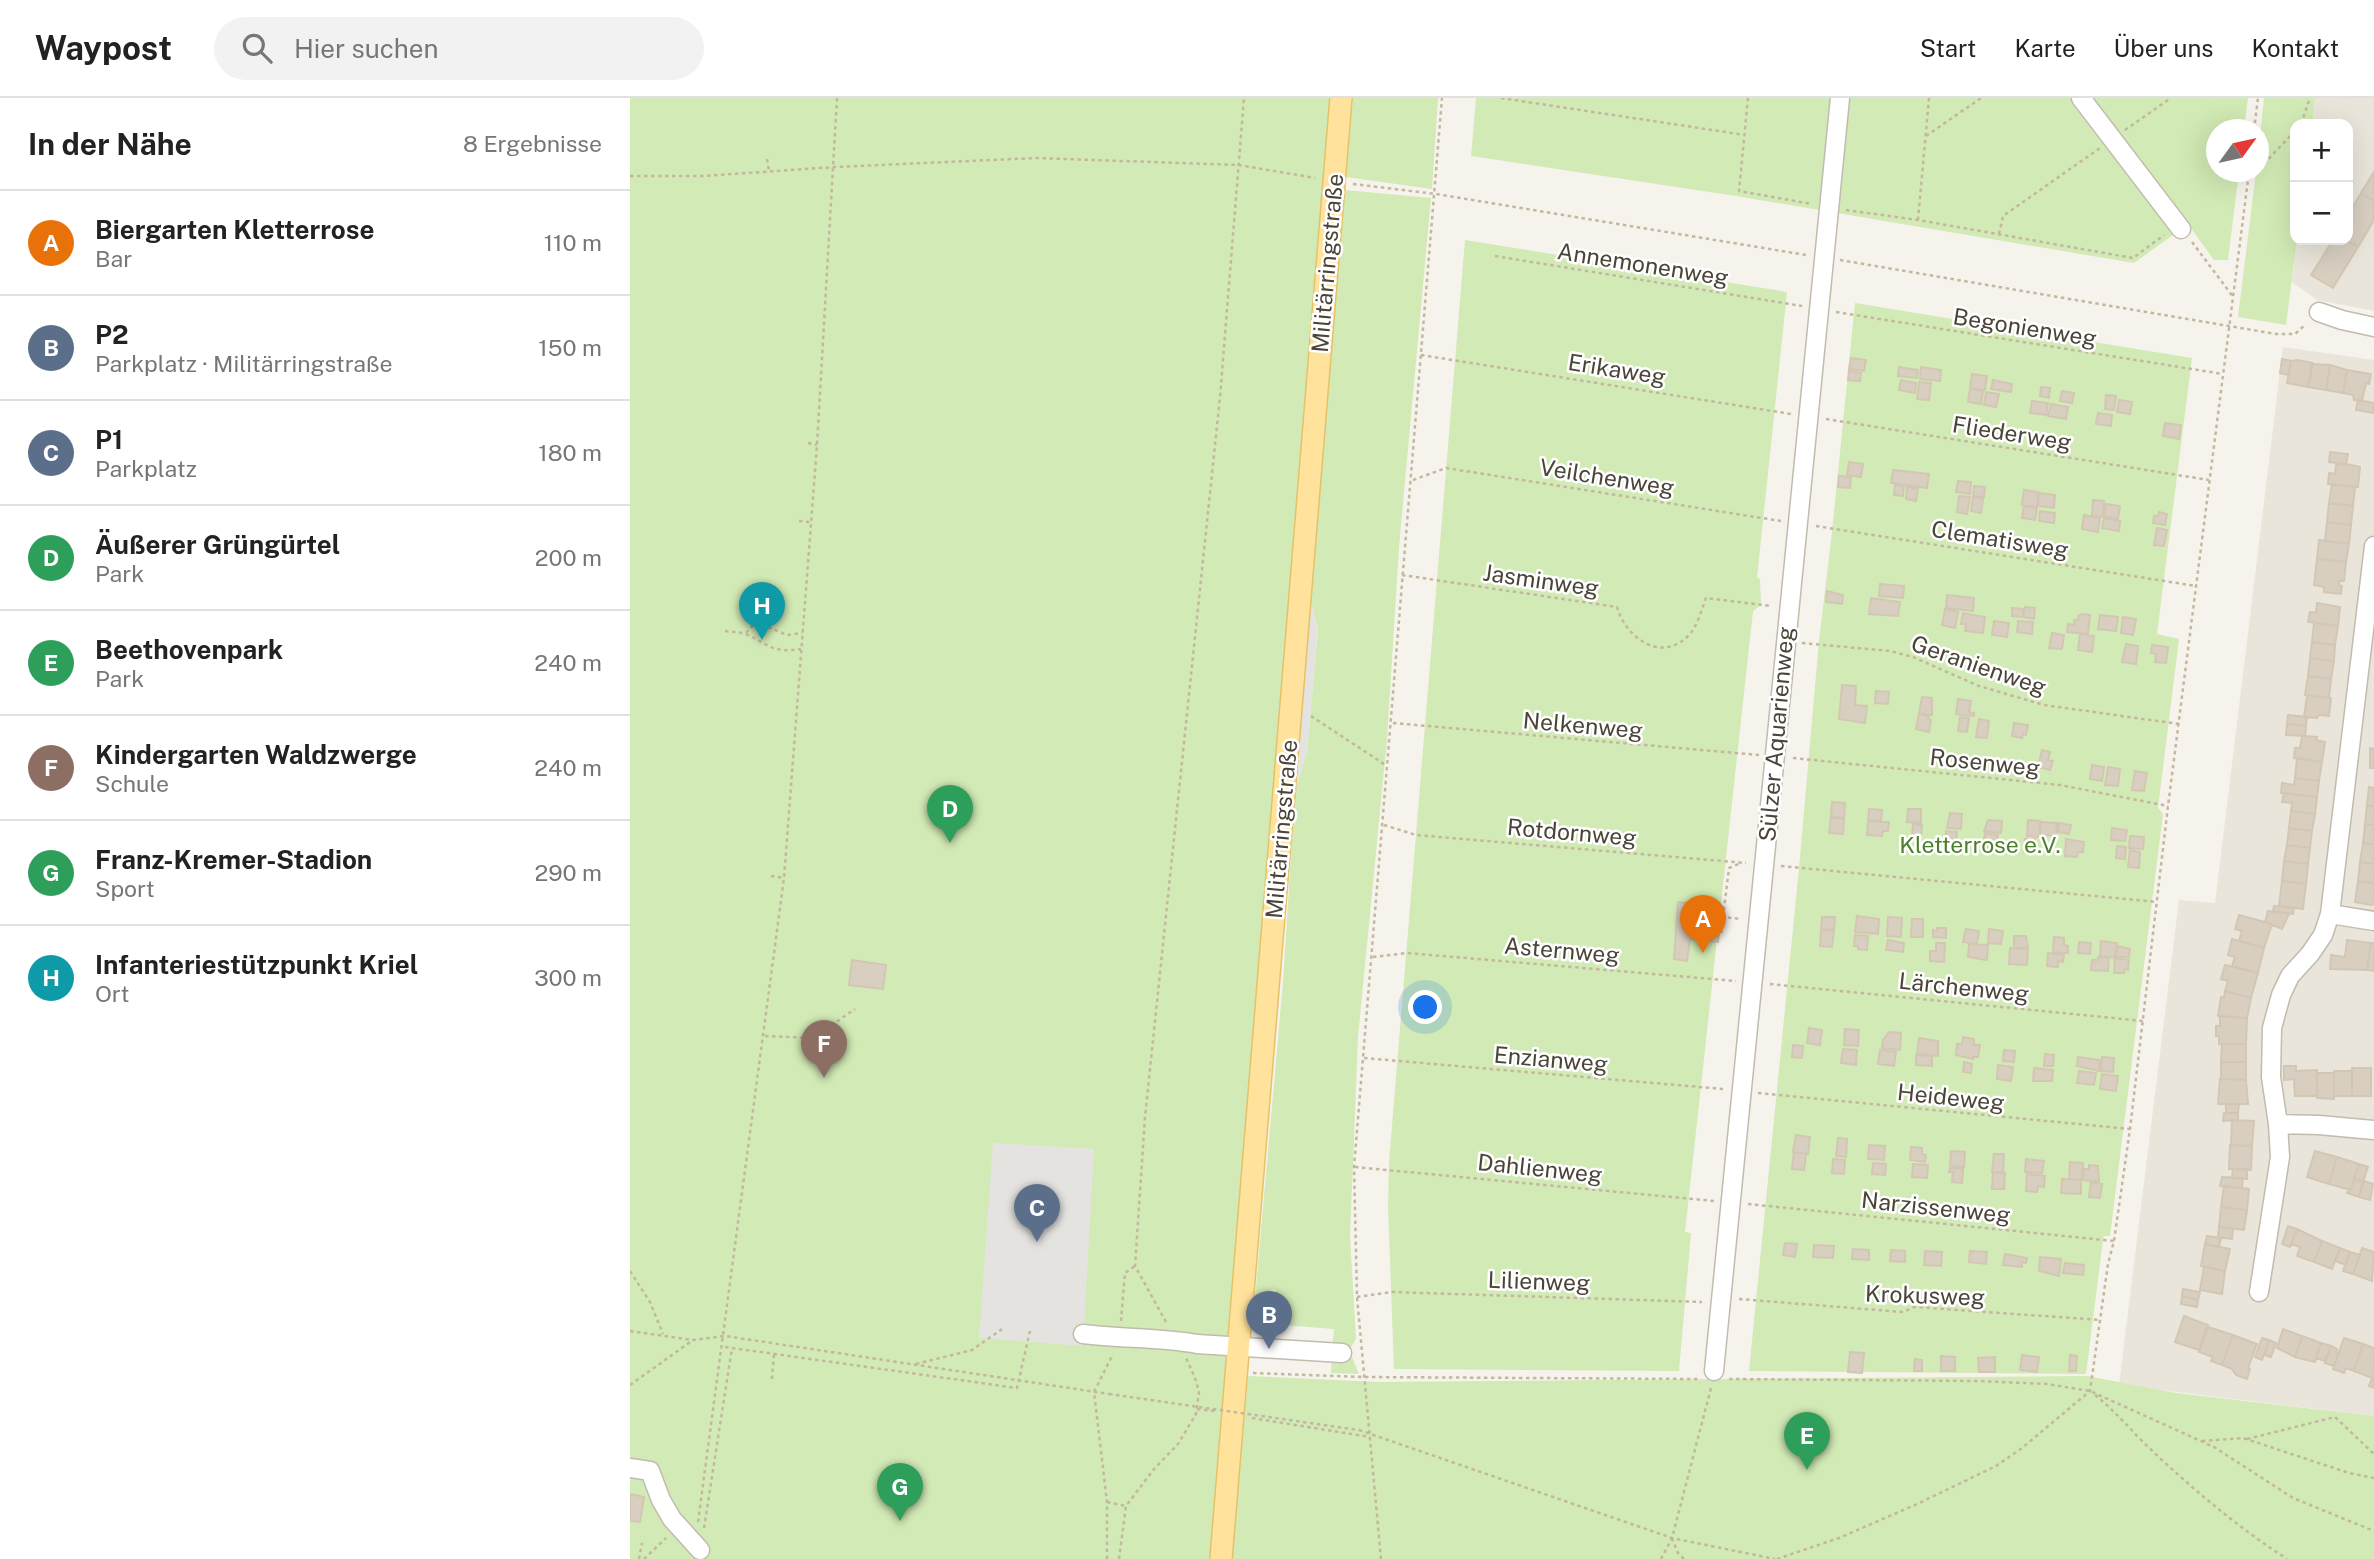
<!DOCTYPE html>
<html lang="de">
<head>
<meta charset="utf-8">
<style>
  body { margin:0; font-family:"Public Sans",sans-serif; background:#f2f2f2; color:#222 }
  .controls { position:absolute; right:21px; top:21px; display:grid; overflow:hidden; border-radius:14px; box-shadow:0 7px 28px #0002 }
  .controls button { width:63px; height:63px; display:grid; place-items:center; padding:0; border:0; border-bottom:2px solid #e0e0e0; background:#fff; color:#222; font:35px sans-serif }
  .compass { position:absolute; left:1576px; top:21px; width:63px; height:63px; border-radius:50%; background:#fff; box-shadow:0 7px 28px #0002; rotate:57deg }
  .you { position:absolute; left:796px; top:910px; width:24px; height:24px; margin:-18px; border:5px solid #fff; border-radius:50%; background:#1a73e8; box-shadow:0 0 0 10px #1a73e833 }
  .badge { display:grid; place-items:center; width:46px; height:46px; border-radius:50%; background:#b45309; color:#fff; font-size:23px; font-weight:700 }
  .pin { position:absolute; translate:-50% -58px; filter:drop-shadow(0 2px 4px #0008) }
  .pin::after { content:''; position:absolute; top:37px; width:24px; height:21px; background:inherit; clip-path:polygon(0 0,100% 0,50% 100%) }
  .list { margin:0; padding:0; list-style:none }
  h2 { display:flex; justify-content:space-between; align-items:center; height:91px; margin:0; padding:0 28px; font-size:30px }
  h2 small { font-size:23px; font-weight:400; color:#767676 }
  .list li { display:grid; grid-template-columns:46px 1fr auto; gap:21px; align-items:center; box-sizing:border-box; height:105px; padding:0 28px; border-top:2px solid #e0e0e0 }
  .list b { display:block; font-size:26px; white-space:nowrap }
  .list p { margin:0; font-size:23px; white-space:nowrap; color:#767676 }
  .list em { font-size:23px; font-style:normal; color:#767676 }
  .icon { flex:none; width:38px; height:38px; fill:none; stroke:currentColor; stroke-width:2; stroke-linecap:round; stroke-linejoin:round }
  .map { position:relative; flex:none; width:1744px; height:1461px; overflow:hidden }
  header { display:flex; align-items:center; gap:42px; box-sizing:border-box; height:98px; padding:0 35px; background:#fff; border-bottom:2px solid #e0e0e0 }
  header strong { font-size:33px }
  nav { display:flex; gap:38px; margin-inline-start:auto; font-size:24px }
  .search { width:490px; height:63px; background:#f2f2f2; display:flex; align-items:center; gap:18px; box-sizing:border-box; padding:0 24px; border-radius:38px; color:#767676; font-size:26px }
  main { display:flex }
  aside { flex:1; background:#fff }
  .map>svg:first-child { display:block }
  .residential { fill:#eae5da }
  .green { fill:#d2eab5 }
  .parking { fill:#e5e3e0 }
  .building { fill:#d8cfc1; stroke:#d3c7b4; stroke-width:2 }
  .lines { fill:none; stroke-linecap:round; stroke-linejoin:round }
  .minor-casing { stroke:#c2bbae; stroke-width:21 }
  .major-casing { stroke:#e6c16a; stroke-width:24 }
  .path { stroke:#c4b79f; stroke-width:2.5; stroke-dasharray:3.5 3.5; stroke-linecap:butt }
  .minor { stroke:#fff; stroke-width:18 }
  .major { stroke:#ffe39c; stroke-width:21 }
  .path-bridge { stroke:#c4b79f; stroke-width:2.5; stroke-dasharray:3.5 3.5; stroke-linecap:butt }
  .labels { text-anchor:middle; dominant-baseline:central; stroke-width:5; stroke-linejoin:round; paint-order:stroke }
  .street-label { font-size:23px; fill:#4b4439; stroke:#fff }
  .park-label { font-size:23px; fill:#4a7f2a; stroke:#fff }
</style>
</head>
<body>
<header>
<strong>Waypost</strong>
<div class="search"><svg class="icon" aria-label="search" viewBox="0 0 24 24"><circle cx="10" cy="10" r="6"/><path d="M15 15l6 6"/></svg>Hier suchen</div>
<nav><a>Start</a><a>Karte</a><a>Über uns</a><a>Kontakt</a></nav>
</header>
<main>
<aside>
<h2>In der Nähe<small>8 Ergebnisse</small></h2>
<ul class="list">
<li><span class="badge" style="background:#e8710a">A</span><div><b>Biergarten Kletterrose</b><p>Bar</p></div><em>110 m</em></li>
<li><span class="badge" style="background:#5c6f8a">B</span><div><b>P2</b><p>Parkplatz · Militärringstraße</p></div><em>150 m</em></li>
<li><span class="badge" style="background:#5c6f8a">C</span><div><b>P1</b><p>Parkplatz</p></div><em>180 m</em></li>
<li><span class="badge" style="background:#2e9e5b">D</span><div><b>Äußerer Grüngürtel</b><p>Park</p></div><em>200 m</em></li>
<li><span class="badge" style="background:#2e9e5b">E</span><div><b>Beethovenpark</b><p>Park</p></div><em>240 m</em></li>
<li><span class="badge" style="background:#8d6e63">F</span><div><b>Kindergarten Waldzwerge</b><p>Schule</p></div><em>240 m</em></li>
<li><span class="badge" style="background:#2e9e5b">G</span><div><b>Franz-Kremer-Stadion</b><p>Sport</p></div><em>290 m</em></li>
<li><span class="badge" style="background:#0f9aa8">H</span><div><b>Infanteriestützpunkt Kriel</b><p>Ort</p></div><em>300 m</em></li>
</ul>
</aside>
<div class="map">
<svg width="1744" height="1461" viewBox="0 0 1744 1461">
  <rect width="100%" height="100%" fill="#f6f3ec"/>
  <path class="residential" d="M 1685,0 L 1744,0 L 1744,213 L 1687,202 L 1662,184 L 1667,142 L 1718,142 L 1718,26 L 1682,26 Z
    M 1653,249 L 1744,262 L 1744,1318 L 1489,1287 L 1549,802 L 1585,805 Z"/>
  <path class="green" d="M 0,0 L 701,0 L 580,1461 L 0,1461 Z
    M 723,0 L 808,0 L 802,91 L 716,79 Z
    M 846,0 L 1618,0 L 1614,31 L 1587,32 L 1587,74 L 1609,74 L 1598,162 L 1584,162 L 1558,126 L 1504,165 L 1106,98 L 841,58 Z
    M 1634,0 L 1685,0 L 1682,26 L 1665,26 L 1665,142 L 1667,142 L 1656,227 L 1608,219 L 1626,74 L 1629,74 L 1629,49 Z
    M 715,92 L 801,100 L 769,449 L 757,641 L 728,939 L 720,1138 L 726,1241 L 719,1252 L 702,1251 L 704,1231 L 653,1227 L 645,1191 L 625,1200 L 653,884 L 665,694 L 677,653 L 688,531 L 681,504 Z
    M 835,142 L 1157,194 L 1127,480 L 1130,481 L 1131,507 L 1123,513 L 1055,1134 L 1061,1135 L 1049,1273 L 764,1271 L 758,1109 L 759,1064 Z
    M 1225,205 L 1562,260 L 1527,536 L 1549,541 L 1528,710 L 1533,716 L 1480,1138 L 1474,1138 L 1473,1142 L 1456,1276 L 1119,1273 L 1169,770 L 1189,543 L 1202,434 Z
    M 702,1257 L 722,1259 L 729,1276 L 701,1275 Z
    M 618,1278 L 749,1284 L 1457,1278 L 1546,1295 L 1744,1318 L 1744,1461 L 602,1461 Z"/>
  <path class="parking" d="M 681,504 L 688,531 L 677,653 L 665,694 Z
    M 363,1045 L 464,1051 L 453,1248 L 349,1240 Z"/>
  <path class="building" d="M 1744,74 L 1744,103 L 1731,95 Z
    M 1731,95 L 1744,103 L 1744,122 L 1728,149 L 1715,142 L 1718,142 L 1718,117 Z
    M 1703,142 L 1715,142 L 1728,149 L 1703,190 L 1681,177 Z
    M 1221,260 L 1236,262 L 1234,273 L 1219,271 Z
    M 1652,261 L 1661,263 L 1658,277 L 1650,275 Z
    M 1667,262 L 1683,265 L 1678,289 L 1657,285 L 1661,263 Z
    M 1682,266 L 1700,267 L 1696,292 L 1678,289 Z
    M 1700,267 L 1717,272 L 1713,295 L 1696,292 Z
    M 1269,269 L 1288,272 L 1287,280 L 1268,278 Z
    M 1291,269 L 1311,272 L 1310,283 L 1290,281 Z
    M 1717,272 L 1741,276 L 1739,286 L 1736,285 L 1732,303 L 1724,302 L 1723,297 L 1713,295 Z
    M 1219,273 L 1231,275 L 1230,283 L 1218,282 Z
    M 1342,276 L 1357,278 L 1355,292 L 1340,290 Z
    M 1271,282 L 1286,285 L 1285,295 L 1269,292 Z
    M 1363,282 L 1382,286 L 1381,294 L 1361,291 Z
    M 1289,284 L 1301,285 L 1299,302 L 1287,301 Z
    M 1411,289 L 1420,290 L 1419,300 L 1410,298 Z
    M 1340,291 L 1353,293 L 1351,306 L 1338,304 Z
    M 1432,293 L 1444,295 L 1442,305 L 1430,303 Z
    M 1356,294 L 1369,296 L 1366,309 L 1354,307 Z
    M 1476,297 L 1486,298 L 1484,312 L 1475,311 Z
    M 1489,302 L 1502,304 L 1500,316 L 1487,314 Z
    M 1728,302 L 1744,305 L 1744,315 L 1726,312 Z
    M 1402,303 L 1418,305 L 1416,317 L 1400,315 Z
    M 1421,306 L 1438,309 L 1436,321 L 1418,318 Z
    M 1468,315 L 1482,317 L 1481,328 L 1466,326 Z
    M 1535,325 L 1551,327 L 1549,341 L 1533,338 Z
    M 1700,354 L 1718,356 L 1716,366 L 1699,364 Z
    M 1219,364 L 1233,366 L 1231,379 L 1217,377 Z
    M 1716,366 L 1730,369 L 1728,389 L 1698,386 L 1699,375 L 1705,376 L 1706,367 Z
    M 1263,372 L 1299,376 L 1297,390 L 1261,385 Z
    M 1209,378 L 1221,379 L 1220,390 L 1208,389 Z
    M 1328,383 L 1341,384 L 1340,396 L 1326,394 Z
    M 1702,386 L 1725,389 L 1723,408 L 1699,405 Z
    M 1265,387 L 1274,388 L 1273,398 L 1264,397 Z
    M 1344,388 L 1355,389 L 1354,399 L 1343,398 Z
    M 1277,389 L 1288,391 L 1286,403 L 1276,401 Z
    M 1394,392 L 1408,394 L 1407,409 L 1392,407 Z
    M 1409,395 L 1425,397 L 1424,410 L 1408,408 Z
    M 1329,398 L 1340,399 L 1337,416 L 1327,414 Z
    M 1343,399 L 1353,401 L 1351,415 L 1341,413 Z
    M 1463,402 L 1474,403 L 1473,419 L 1462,418 Z
    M 1699,405 L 1723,408 L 1721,427 L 1697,424 Z
    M 1476,406 L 1490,408 L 1488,421 L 1474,418 Z
    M 1394,408 L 1407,410 L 1405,422 L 1392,420 Z
    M 1410,413 L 1425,415 L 1424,425 L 1409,423 Z
    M 1529,414 L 1537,416 L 1535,427 L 1523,425 L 1524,418 L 1528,418 Z
    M 1454,417 L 1470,420 L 1468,434 L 1452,431 Z
    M 1474,420 L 1490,423 L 1489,433 L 1472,430 Z
    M 1697,424 L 1721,427 L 1719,446 L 1695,443 Z
    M 1527,430 L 1537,432 L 1534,448 L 1524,447 Z
    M 1689,442 L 1719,446 L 1716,464 L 1687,461 Z
    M 1687,461 L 1716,464 L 1714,483 L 1709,483 L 1709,487 L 1712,488 L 1711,496 L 1694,494 L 1694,489 L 1684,487 Z
    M 1250,486 L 1274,488 L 1273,500 L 1249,498 Z
    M 1197,493 L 1213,497 L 1212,506 L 1196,504 Z
    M 1317,497 L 1344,500 L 1343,513 L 1316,510 Z
    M 1241,500 L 1270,504 L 1268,518 L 1239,516 Z
    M 1687,505 L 1710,509 L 1708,528 L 1678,524 L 1680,514 L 1686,515 Z
    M 1395,509 L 1405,510 L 1404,521 L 1393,519 Z
    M 1382,510 L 1393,511 L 1393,519 L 1382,518 Z
    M 1315,511 L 1328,514 L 1325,530 L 1312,527 Z
    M 1333,515 L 1355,519 L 1353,535 L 1335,533 L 1336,526 L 1331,526 Z
    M 1453,516 L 1460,517 L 1458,536 L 1437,534 L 1438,526 L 1444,527 L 1444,522 L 1448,522 L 1449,517 Z
    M 1470,517 L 1488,519 L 1486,533 L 1468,531 Z
    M 1493,519 L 1506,521 L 1503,537 L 1491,535 Z
    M 1364,523 L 1379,525 L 1377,539 L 1362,537 Z
    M 1388,523 L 1403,524 L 1402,536 L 1387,534 Z
    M 1684,525 L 1708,528 L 1705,547 L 1682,544 Z
    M 1422,535 L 1434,537 L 1432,551 L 1419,550 Z
    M 1450,536 L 1464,538 L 1462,554 L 1448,552 Z
    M 1682,544 L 1705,547 L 1704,563 L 1680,560 Z
    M 1496,546 L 1508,548 L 1506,566 L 1492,564 Z
    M 1522,547 L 1538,549 L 1536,565 L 1525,564 L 1526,556 L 1521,555 Z
    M 1680,560 L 1704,563 L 1701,581 L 1678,578 Z
    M 1678,578 L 1701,581 L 1699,600 L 1675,597 Z
    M 1212,587 L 1226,588 L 1225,607 L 1237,608 L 1235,625 L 1209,621 Z
    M 1246,593 L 1259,594 L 1258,606 L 1245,605 Z
    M 1677,597 L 1701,600 L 1699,618 L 1689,617 L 1687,620 L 1674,619 Z
    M 1292,599 L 1302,600 L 1302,617 L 1289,615 Z
    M 1328,601 L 1341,603 L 1339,614 L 1344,615 L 1344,618 L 1326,616 Z
    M 1289,616 L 1299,618 L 1298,621 L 1301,622 L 1299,634 L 1286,631 Z
    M 1658,617 L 1677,619 L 1676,628 L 1657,626 Z
    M 1330,619 L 1339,620 L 1337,634 L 1328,633 Z
    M 1349,621 L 1359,623 L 1357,640 L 1346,639 Z
    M 1384,625 L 1398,627 L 1396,637 L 1393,636 L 1392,640 L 1382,638 Z
    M 1657,626 L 1676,628 L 1675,638 L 1656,637 Z
    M 1672,638 L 1687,639 L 1686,642 L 1695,644 L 1692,664 L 1664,660 L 1665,650 L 1670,650 Z
    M 1740,650 L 1744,651 L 1744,670 L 1740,670 Z
    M 1412,652 L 1420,654 L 1418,662 L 1423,663 L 1420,672 L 1408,669 Z
    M 1667,660 L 1692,664 L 1689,683 L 1665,680 Z
    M 1462,667 L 1474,669 L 1472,683 L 1460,681 Z
    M 1478,669 L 1490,671 L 1488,688 L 1475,687 Z
    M 1505,673 L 1517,675 L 1514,693 L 1502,692 Z
    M 1665,680 L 1689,683 L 1687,699 L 1651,695 L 1652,685 L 1664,687 Z
    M 1739,689 L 1744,690 L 1744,708 L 1737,707 Z
    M 1654,695 L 1687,699 L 1685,716 L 1661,713 L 1662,705 L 1652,704 Z
    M 1202,704 L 1215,705 L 1214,720 L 1201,719 Z
    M 1737,707 L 1744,708 L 1744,727 L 1735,726 Z
    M 1239,711 L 1252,712 L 1251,723 L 1238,722 Z
    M 1278,711 L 1291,711 L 1291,725 L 1277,724 Z
    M 1661,713 L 1685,716 L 1682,733 L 1659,730 Z
    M 1320,715 L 1332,716 L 1331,731 L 1317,730 Z
    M 1201,719 L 1214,721 L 1213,736 L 1199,735 Z
    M 1358,722 L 1372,723 L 1371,735 L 1354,733 Z
    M 1398,722 L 1410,723 L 1409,739 L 1397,738 Z
    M 1238,723 L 1259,724 L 1258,733 L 1253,733 L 1252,738 L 1237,737 Z
    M 1411,724 L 1427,725 L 1426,738 L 1410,737 Z
    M 1429,725 L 1441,727 L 1439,736 L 1428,734 Z
    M 1283,726 L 1292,727 L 1291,738 L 1282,737 Z
    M 1735,726 L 1744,727 L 1744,746 L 1733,745 Z
    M 1482,730 L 1497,732 L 1495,743 L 1481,742 Z
    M 1659,730 L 1682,733 L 1680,750 L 1657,747 Z
    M 1316,733 L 1327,734 L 1326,747 L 1315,746 Z
    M 1355,735 L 1368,737 L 1366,751 L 1353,750 Z
    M 1500,738 L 1514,739 L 1513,751 L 1499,750 Z
    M 1395,741 L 1405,741 L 1404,755 L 1394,754 Z
    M 1436,741 L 1454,744 L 1453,754 L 1448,754 L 1447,759 L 1435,758 Z
    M 1733,745 L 1744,746 L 1744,766 L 1730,764 Z
    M 1657,747 L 1680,750 L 1678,766 L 1654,763 Z
    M 1487,748 L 1496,749 L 1495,761 L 1486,760 Z
    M 1500,752 L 1510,754 L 1509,770 L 1498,769 Z
    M 1654,763 L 1678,766 L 1676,786 L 1652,783 Z
    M 1730,764 L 1744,766 L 1744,785 L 1728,783 Z
    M 1652,783 L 1676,786 L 1673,811 L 1649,808 Z
    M 1728,783 L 1744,785 L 1744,806 L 1741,807 L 1725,804 Z
    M 1048,804 L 1092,808 L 1088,844 L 1060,841 L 1057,863 L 1044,861 Z
    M 1644,808 L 1664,810 L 1663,816 L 1643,813 Z
    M 1638,813 L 1659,816 L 1652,831 L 1635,824 Z
    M 1609,817 L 1642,826 L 1634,850 L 1609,843 L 1612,833 L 1605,831 Z
    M 1227,818 L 1249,821 L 1248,836 L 1225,834 Z
    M 1192,819 L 1205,819 L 1204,832 L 1191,831 Z
    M 1258,819 L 1272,820 L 1271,839 L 1257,838 Z
    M 1282,821 L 1293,821 L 1293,839 L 1281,839 Z
    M 1307,830 L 1316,830 L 1316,840 L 1303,839 L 1303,832 L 1307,833 Z
    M 1336,831 L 1349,833 L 1347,846 L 1333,844 Z
    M 1359,831 L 1373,833 L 1371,846 L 1358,845 Z
    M 1191,832 L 1204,833 L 1202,849 L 1190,848 Z
    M 1225,837 L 1238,838 L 1237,852 L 1228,851 L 1228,848 L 1224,848 Z
    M 1384,838 L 1396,838 L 1398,850 L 1384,850 Z
    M 1424,839 L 1434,840 L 1434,847 L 1438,848 L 1438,855 L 1423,854 Z
    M 1602,841 L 1634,850 L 1628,875 L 1602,868 L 1605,859 L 1598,857 Z
    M 1258,842 L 1274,845 L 1273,854 L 1256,852 Z
    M 1717,842 L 1741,845 L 1737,872 L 1700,871 L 1701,857 L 1715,859 Z
    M 1471,843 L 1487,845 L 1485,860 L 1470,858 Z
    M 1449,844 L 1461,845 L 1460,856 L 1448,855 Z
    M 1306,845 L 1315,845 L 1314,864 L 1300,863 L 1300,853 L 1306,853 Z
    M 1741,845 L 1744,845 L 1744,873 L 1737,872 Z
    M 1339,846 L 1358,847 L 1357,862 L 1338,859 Z
    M 1487,848 L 1500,851 L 1499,859 L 1486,859 Z
    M 1380,850 L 1398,851 L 1397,867 L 1379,866 Z
    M 1418,855 L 1434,857 L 1433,864 L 1428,863 L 1428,869 L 1417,868 Z
    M 1468,859 L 1479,860 L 1478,873 L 1461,872 L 1462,862 L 1468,862 Z
    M 1485,860 L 1499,862 L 1498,872 L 1495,871 L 1494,875 L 1484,875 Z
    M 222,862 L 256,867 L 253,891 L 219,887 Z
    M 1595,867 L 1628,875 L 1621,900 L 1595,893 L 1598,883 L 1591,881 Z
    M 1595,893 L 1621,900 L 1617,920 L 1588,918 L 1591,899 L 1594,900 Z
    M 1590,918 L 1617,920 L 1616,946 L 1589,946 L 1589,938 L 1586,938 L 1586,928 L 1590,928 Z
    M 1179,930 L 1192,932 L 1190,947 L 1177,945 Z
    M 1215,931 L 1229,932 L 1228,948 L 1214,947 Z
    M 1259,934 L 1271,935 L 1270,952 L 1252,950 L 1253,942 Z
    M 1333,939 L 1344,941 L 1344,947 L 1350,947 L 1348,959 L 1343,959 L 1343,961 L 1326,957 L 1327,946 L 1332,946 Z
    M 1289,940 L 1308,943 L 1308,958 L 1287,956 Z
    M 1592,946 L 1616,946 L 1616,964 L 1591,964 Z
    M 1163,947 L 1173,948 L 1172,960 L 1162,959 Z
    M 1213,951 L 1227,952 L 1226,967 L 1211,965 Z
    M 1250,952 L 1266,954 L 1264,968 L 1248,966 Z
    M 1374,952 L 1385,953 L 1384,964 L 1373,963 Z
    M 1415,956 L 1424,957 L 1423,968 L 1414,968 Z
    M 1286,957 L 1302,958 L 1302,968 L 1286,967 Z
    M 1448,959 L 1470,962 L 1469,973 L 1447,968 Z
    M 1472,959 L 1484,960 L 1483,974 L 1471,973 Z
    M 1334,964 L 1342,966 L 1341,975 L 1333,974 Z
    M 1591,964 L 1616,964 L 1616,982 L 1591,981 Z
    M 1368,967 L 1383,969 L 1381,983 L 1367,981 Z
    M 1654,968 L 1666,968 L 1666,973 L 1687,972 L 1687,998 L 1665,998 L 1664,981 L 1654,982 Z
    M 1404,970 L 1423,972 L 1422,983 L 1403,983 Z
    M 1722,970 L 1741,970 L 1741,998 L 1722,998 Z
    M 1449,973 L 1466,975 L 1464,987 L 1447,985 Z
    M 1704,973 L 1722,973 L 1722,998 L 1704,998 Z
    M 1687,975 L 1704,975 L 1704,1001 L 1687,1000 Z
    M 1472,976 L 1488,978 L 1486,993 L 1470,991 Z
    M 1590,981 L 1616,982 L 1618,1006 L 1588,1006 Z
    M 1596,1006 L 1609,1006 L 1608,1015 L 1596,1015 Z
    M 1594,1015 L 1608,1015 L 1608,1022 L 1593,1023 Z
    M 1602,1022 L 1624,1023 L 1622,1048 L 1601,1047 Z
    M 1166,1037 L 1180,1039 L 1178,1056 L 1163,1054 Z
    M 1208,1040 L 1217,1041 L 1216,1059 L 1206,1058 Z
    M 1239,1047 L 1255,1048 L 1254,1062 L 1238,1061 Z
    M 1600,1047 L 1622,1048 L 1621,1072 L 1599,1071 Z
    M 1281,1049 L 1292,1050 L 1292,1056 L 1296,1057 L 1295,1064 L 1280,1062 Z
    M 1321,1053 L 1335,1054 L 1334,1069 L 1320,1068 Z
    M 1685,1053 L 1707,1059 L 1699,1086 L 1677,1079 Z
    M 1164,1054 L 1176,1056 L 1174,1072 L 1162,1071 Z
    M 1364,1056 L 1374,1056 L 1373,1075 L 1362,1074 Z
    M 1707,1059 L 1729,1066 L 1721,1092 L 1699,1086 Z
    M 1203,1061 L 1215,1062 L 1214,1076 L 1202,1075 Z
    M 1396,1061 L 1414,1063 L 1412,1075 L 1395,1074 Z
    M 1440,1064 L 1453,1065 L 1452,1082 L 1439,1081 Z
    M 1243,1065 L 1256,1066 L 1255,1077 L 1242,1076 Z
    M 1283,1066 L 1298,1067 L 1297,1080 L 1282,1079 Z
    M 1729,1066 L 1738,1069 L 1733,1084 L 1724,1081 Z
    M 1459,1067 L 1468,1068 L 1469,1084 L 1452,1082 L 1454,1071 L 1459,1071 Z
    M 1320,1070 L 1333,1071 L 1332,1085 L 1322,1084 L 1323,1074 L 1319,1074 Z
    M 1603,1071 L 1617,1071 L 1617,1081 L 1602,1080 Z
    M 1363,1074 L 1375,1075 L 1374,1091 L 1362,1091 Z
    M 1397,1076 L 1415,1078 L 1414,1089 L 1408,1088 L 1407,1094 L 1396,1093 Z
    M 1592,1079 L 1613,1080 L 1612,1090 L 1590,1088 Z
    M 1432,1081 L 1451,1082 L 1451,1096 L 1431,1095 Z
    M 1724,1081 L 1733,1084 L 1729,1099 L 1717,1095 L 1719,1092 L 1721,1092 Z
    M 1734,1083 L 1743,1086 L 1740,1102 L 1729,1099 Z
    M 1461,1084 L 1472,1086 L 1470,1100 L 1459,1099 Z
    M 1594,1088 L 1619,1091 L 1617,1112 L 1591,1109 Z
    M 1591,1109 L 1617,1112 L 1614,1132 L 1589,1129 Z
    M 1658,1128 L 1667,1131 L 1660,1149 L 1652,1146 Z
    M 1589,1129 L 1603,1131 L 1602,1141 L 1588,1139 Z
    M 1667,1131 L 1692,1143 L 1684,1164 L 1667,1158 L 1670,1149 L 1661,1146 Z
    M 1577,1138 L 1591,1140 L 1589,1149 L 1575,1146 Z
    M 1692,1143 L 1710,1150 L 1702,1171 L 1684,1164 Z
    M 1155,1145 L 1167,1146 L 1165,1159 L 1153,1157 Z
    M 1575,1146 L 1600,1151 L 1595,1173 L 1571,1168 Z
    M 1184,1147 L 1204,1148 L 1203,1160 L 1183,1159 Z
    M 1710,1150 L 1720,1154 L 1716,1167 L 1705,1163 Z
    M 1732,1150 L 1744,1154 L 1742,1183 L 1723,1176 Z
    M 1223,1151 L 1239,1152 L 1239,1162 L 1222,1161 Z
    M 1261,1152 L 1275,1153 L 1275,1164 L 1260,1163 Z
    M 1295,1153 L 1312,1154 L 1311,1168 L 1294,1167 Z
    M 1340,1153 L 1357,1154 L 1356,1166 L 1339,1164 Z
    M 1720,1154 L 1730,1157 L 1723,1176 L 1713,1173 Z
    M 1375,1156 L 1397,1160 L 1396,1165 L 1392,1164 L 1392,1169 L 1373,1167 Z
    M 1410,1159 L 1431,1161 L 1429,1178 L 1409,1173 Z
    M 1435,1165 L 1454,1167 L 1453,1177 L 1433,1175 Z
    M 1574,1169 L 1595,1173 L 1592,1196 L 1570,1192 Z
    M 1553,1191 L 1570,1194 L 1568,1202 L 1552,1198 Z
    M 1552,1198 L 1568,1202 L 1567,1209 L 1551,1206 Z
    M 1554,1218 L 1578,1227 L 1569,1252 L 1545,1244 Z
    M 1578,1229 L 1603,1237 L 1592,1267 L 1581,1263 L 1583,1259 L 1569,1254 Z
    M 1653,1231 L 1672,1238 L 1665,1259 L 1647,1250 Z
    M 1603,1237 L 1627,1246 L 1618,1270 L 1620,1271 L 1617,1281 L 1606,1277 L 1602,1271 L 1592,1267 Z
    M 1672,1238 L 1691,1245 L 1685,1264 L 1665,1259 Z
    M 1632,1240 L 1639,1242 L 1632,1262 L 1625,1259 Z
    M 1714,1240 L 1733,1246 L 1724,1273 L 1716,1270 L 1714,1275 L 1703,1271 Z
    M 1639,1242 L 1646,1245 L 1641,1259 L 1634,1257 Z
    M 1691,1245 L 1701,1248 L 1695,1263 L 1686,1260 Z
    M 1733,1246 L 1744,1250 L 1744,1290 L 1739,1288 L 1742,1280 L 1724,1273 Z
    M 1701,1248 L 1707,1251 L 1706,1254 L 1709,1255 L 1704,1268 L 1695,1265 Z
    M 1220,1254 L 1234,1255 L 1232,1275 L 1218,1274 Z
    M 1392,1257 L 1409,1259 L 1407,1274 L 1390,1272 Z
    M 1440,1257 L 1447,1258 L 1446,1273 L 1439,1273 Z
    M 1311,1258 L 1325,1259 L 1325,1273 L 1311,1273 Z
    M 1365,1259 L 1365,1274 L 1349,1274 L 1348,1260 Z
    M 1285,1261 L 1292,1262 L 1292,1273 L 1284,1273 Z
    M 0,1396 L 14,1399 L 10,1424 L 0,1423 Z"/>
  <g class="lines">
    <defs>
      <path id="minor" d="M 1451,0 L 1551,131
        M 1689,214 L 1712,222 L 1744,229
        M 1700,816 L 1744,823
        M 1648,1026 L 1689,1027 L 1744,1032
        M 1629,1194 L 1650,1059 L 1648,1026 L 1641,979 L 1642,930 L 1651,897 L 1660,878 L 1680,856 L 1693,837 L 1700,816 L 1744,448
        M 453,1236 C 491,1241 530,1239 567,1246 L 712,1255
        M 1084,1273 L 1210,0
        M 0,1370 L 20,1373 L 31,1402 L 42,1421 L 70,1452"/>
      <path id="major" d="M 591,1461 L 711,0"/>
    </defs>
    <use href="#minor" class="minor-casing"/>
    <use href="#major" class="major-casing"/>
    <path class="path" d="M 871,0 L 1115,37
      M 1118,0 L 1109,93 L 1182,106
      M 1671,26 L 1680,0
      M 1495,32 L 1541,0
      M 1624,32 L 1628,0
      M 1296,38 L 1351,0
      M 137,61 L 139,73
      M 1629,71 L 1665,33
      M 0,78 L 73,78 L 205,69 L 406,60 L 609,67 L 685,80
      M 1619,81 L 1626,74
      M 723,86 L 806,96 L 1176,157
      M 1216,112 L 1288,122 L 1503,160 L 1534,137
      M 1288,122 L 1299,0
      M 1369,136 L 1373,118 L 1470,50
      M 1562,144 L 1604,200
      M 865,158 L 1172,208
      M 1210,162 L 1646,236 L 1665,236 L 1676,226
      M 1206,214 L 1593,276
      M 791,257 L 1161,316
      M 1196,321 L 1579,382
      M 178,345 L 187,347
      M 783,382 L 816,370 L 1151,423
      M 169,423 L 180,424
      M 1186,428 L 1566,488
      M 772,477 L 987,509 C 995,538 1029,565 1057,539 C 1067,530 1071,513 1076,500 L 1141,508
      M 95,533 C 103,534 111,534 118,537 C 141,548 143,555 171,551
      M 116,535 L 126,524 L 157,537 L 172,535
      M 1172,545 L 1260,553 L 1283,559 L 1349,588 L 1414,607 L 1549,626
      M 681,618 L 757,668
      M 763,625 L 1129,657
      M 1163,660 L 1430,687 L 1538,708
      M 754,727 L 786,737 L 1116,765
      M 1151,768 L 1527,804
      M 141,778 L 154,780
      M 1093,819 L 1099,770 L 1111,765
      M 1091,835 L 1093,819 L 1111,821
      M 743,859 L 777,855 L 1106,883
      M 1140,886 L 1513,923
      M 135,938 L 183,940 L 225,911
      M 734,960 L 1093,991
      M 1128,995 L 1500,1031
      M 725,1069 L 1084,1103
      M 1118,1106 L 1484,1143
      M 0,1173 L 20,1204 L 33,1236
      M 727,1199 L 762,1194 L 1072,1204
      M 1109,1201 L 1273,1214 L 1284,1209 L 1471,1222
      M 491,1223 L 495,1175 L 505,1168
      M 536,1224 L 505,1168 L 515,1019 L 590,299 L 614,0
      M 0,1233 L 63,1242 L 95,1238 L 479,1296
      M 95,1249 L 387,1290 L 400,1233
      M 286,1266 L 342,1252 L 372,1231
      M 623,1275 L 734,1279 L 1068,1281
      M 142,1281 L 144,1256
      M 1099,1281 L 1349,1283 L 1417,1286 L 1460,1293 L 1584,1349 L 1663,1400 L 1744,1433
      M 0,1287 L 63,1242
      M 1465,1297 C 1484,1312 1498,1329 1515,1346 C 1559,1388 1606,1428 1657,1461
      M 567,1311 L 585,1313
      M 622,1320 L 740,1339
      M 729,1332 L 1042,1440 L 1145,1461
      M 1617,1341 L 1705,1319 L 1744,1356
      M 1572,1343 L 1613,1340 L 1719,1375 L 1744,1380
      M 477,1404 L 496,1408
      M 68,1424 L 154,780 L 187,347 L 207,0
      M 74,1430 L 102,1250
      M 1042,1440 L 1048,1455 L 1054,1461
      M 9,1461 L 12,1445
      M 14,1461 L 36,1440
      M 477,1461 L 477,1404 L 464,1294 L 483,1256
      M 489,1461 L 496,1408 L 524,1371 L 548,1346 L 566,1316 L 569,1294 L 565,1280 L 556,1260
      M 751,1461 L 727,1199 L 724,1069 L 812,0
      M 1031,1461 L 1042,1440 L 1081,1290
      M 1147,1461 L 1209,1440 L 1285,1407 L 1366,1368 L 1392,1350 L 1460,1293 L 1478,1166 L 1484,1143 L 1500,1031 L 1538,708 L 1619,74"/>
    <use href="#minor" class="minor"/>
    <use href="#major" class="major"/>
    <path class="path-bridge" d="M 479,1296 L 729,1332"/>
  </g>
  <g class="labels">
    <g class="street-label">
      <text transform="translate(697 165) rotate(-85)">Militärringstraße</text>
      <text transform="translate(1013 166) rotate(9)">Annemonenweg</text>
      <text transform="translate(1395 229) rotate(9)">Begonienweg</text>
      <text transform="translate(987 271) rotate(9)">Erikaweg</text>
      <text transform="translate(1382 335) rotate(9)">Fliederweg</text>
      <text transform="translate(977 379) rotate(9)">Veilchenweg</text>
      <text transform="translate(1370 441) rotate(9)">Clematisweg</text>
      <text transform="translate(911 482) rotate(8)">Jasminweg</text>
      <text transform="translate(1349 567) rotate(19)">Geranienweg</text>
      <text transform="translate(953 627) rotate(5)">Nelkenweg</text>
      <text transform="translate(1146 636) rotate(-85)">Sülzer Aquarienweg</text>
      <text transform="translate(1355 664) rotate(6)">Rosenweg</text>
      <text transform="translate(651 731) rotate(-85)">Militärringstraße</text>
      <text transform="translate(942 734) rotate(5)">Rotdornweg</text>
      <text transform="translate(932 852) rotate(5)">Asternweg</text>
      <text transform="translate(1334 889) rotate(6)">Lärchenweg</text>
      <text transform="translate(921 961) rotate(5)">Enzianweg</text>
      <text transform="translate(1321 999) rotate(6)">Heideweg</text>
      <text transform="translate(910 1070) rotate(6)">Dahlienweg</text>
      <text transform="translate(1306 1109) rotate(6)">Narzissenweg</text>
      <text transform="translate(909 1183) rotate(2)">Lilienweg</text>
      <text transform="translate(1295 1197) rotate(2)">Krokusweg</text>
    </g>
    <g class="park-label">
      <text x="1350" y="746">Kletterrose e.V.</text>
    </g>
  </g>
</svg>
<div class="controls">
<button>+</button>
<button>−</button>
</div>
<svg class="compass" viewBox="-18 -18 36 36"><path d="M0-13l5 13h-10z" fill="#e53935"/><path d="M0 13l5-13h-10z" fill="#767676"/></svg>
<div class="you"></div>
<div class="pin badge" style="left:1073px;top:855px;background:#e8710a">A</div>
<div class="pin badge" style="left:639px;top:1251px;background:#5c6f8a">B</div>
<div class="pin badge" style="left:407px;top:1144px;background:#5c6f8a">C</div>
<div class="pin badge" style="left:320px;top:745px;background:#2e9e5b">D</div>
<div class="pin badge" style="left:1177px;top:1372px;background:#2e9e5b">E</div>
<div class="pin badge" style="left:194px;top:980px;background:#8d6e63">F</div>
<div class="pin badge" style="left:270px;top:1423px;background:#2e9e5b">G</div>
<div class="pin badge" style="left:132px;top:542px;background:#0f9aa8">H</div>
</div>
</main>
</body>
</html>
